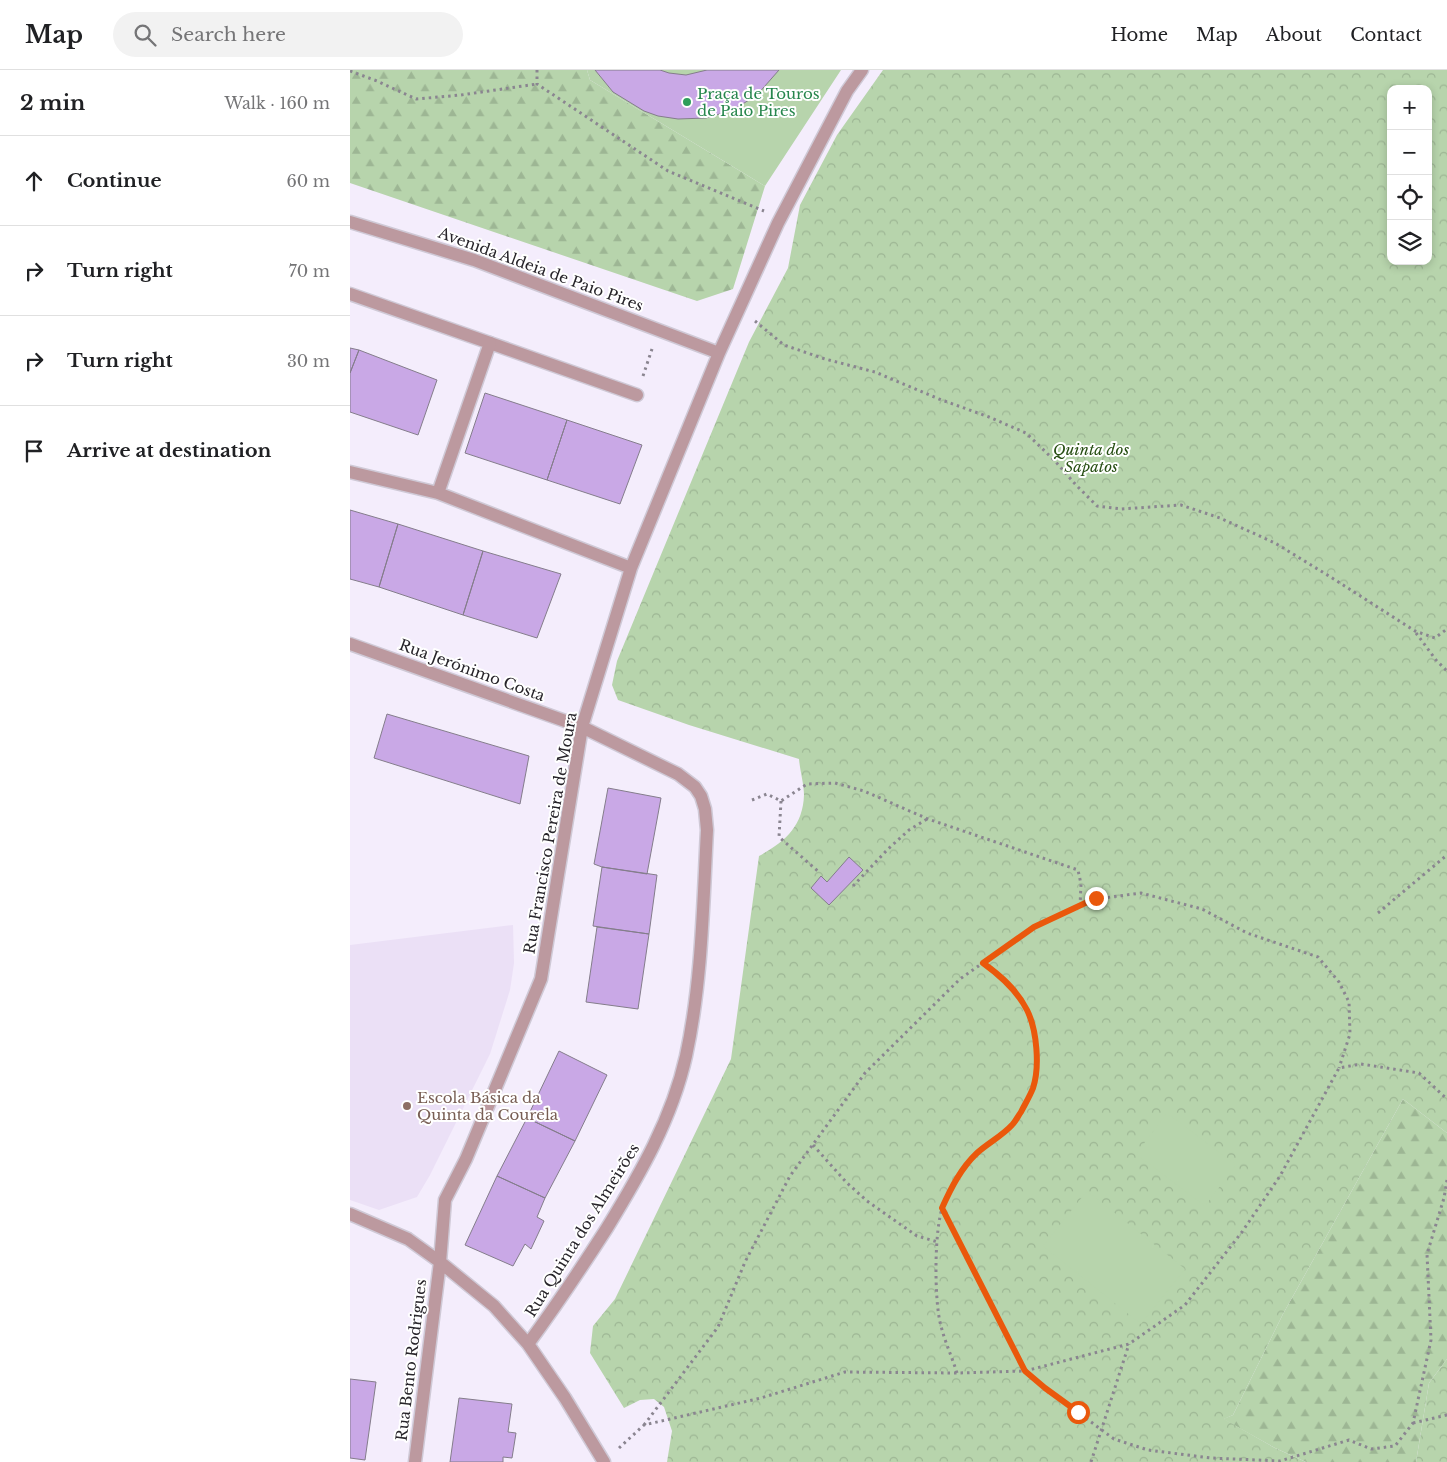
<!DOCTYPE html>
<html lang="en">
<head>
<meta charset="utf-8">
<style>
  body { margin:0; font-family:"Libre Baskerville",serif; background:#f2f2f2; color:#202124 }
  .controls { position:absolute; right:15px; top:15px; display:grid; overflow:hidden; border-radius:10px; box-shadow:0 2px 8px #0003 }
  .controls button { width:45px; height:45px; display:grid; place-items:center; padding:0; border:0; border-bottom:1px solid #e0e0e0; background:#fff; color:#202124; font:25px sans-serif }
  .stop { position:absolute; width:15px; height:15px; margin:-11px; border:4px solid #ea580c; border-radius:50%; background:#fff }
  .stop.end { background:#ea580c; border-color:#fff; box-shadow:0 1px 5px #0008 }
  .list { margin:0; padding:0; list-style:none }
  h2 { display:flex; justify-content:space-between; align-items:center; height:65px; margin:0; padding:0 20px; font-size:21px }
  h2 small { font-size:16px; font-weight:400; color:#757577 }
  .list li { display:grid; grid-template-columns:32px 1fr auto; gap:15px; align-items:center; box-sizing:border-box; height:90px; padding:0 20px; border-top:1px solid #e0e0e0 }
  .list b { display:block; font-size:19px; white-space:nowrap }
  .list em { font-size:16px; font-style:normal; color:#757577 }
  .icon { flex:none; width:28px; height:28px; fill:none; stroke:currentColor; stroke-width:2; stroke-linecap:round; stroke-linejoin:round }
  .map { position:relative; flex:none; width:1097px; height:1392px; overflow:hidden }
  header { display:flex; align-items:center; gap:30px; box-sizing:border-box; height:70px; padding:0 25px; background:#fff; border-bottom:1px solid #e0e0e0 }
  header strong { font-size:24px }
  nav { display:flex; gap:28px; margin-inline-start:auto; font-size:18px }
  .search { width:350px; height:45px; background:#f2f2f2; display:flex; align-items:center; gap:12px; box-sizing:border-box; padding:0 18px; border-radius:28px; color:#757577; font-size:19px }
  main { display:flex }
  aside { flex:1; background:#fff }
  .map>svg:first-child { display:block }
  .built { fill:#ebe0f6 }
  .forest { fill:url(#forest-firs) }
  .park { fill:url(#park-crowns); fill-rule:evenodd }
  .pitch { fill:#b7d4ac }
  .building { fill:#c9a8e6; stroke:#847d8b }
  .lines { fill:none; stroke-linecap:round; stroke-linejoin:round }
  .lane-casing { stroke:#cfc9d6; stroke-width:15 }
  .street-casing { stroke:#cfc9d6; stroke-width:15 }
  .path { stroke:#8a8590; stroke-width:3; stroke-dasharray:2.5 4; stroke-linecap:butt }
  .lane { stroke:#bc999f; stroke-width:12 }
  .street { stroke:#bc999f; stroke-width:12 }
  .route { stroke:#ea580c; stroke-width:6 }
  .leisure-dot { fill:#2e9e5b; stroke:#fff; stroke-width:2 }
  .education-dot { fill:#8d6e63; stroke:#fff; stroke-width:2 }
  .labels { text-anchor:middle; dominant-baseline:central; stroke-width:4; stroke-linejoin:round; paint-order:stroke }
  .leisure-label { font-size:15px; fill:#27864d; stroke:#fff; text-anchor:start }
  .street-label { font-size:15px; fill:#27242a; stroke:#fff }
  .park-label { font-size:15px; font-style:italic; fill:#274e13; stroke:#fff }
  .education-label { font-size:15px; fill:#785e54; stroke:#fff; text-anchor:start }
</style>
</head>
<body>
<header>
<strong>Map</strong>
<div class="search"><svg class="icon" aria-label="search" viewBox="0 0 24 24"><circle cx="10" cy="10" r="6"/><path d="M15 15l6 6"/></svg>Search here</div>
<nav><a>Home</a><a>Map</a><a>About</a><a>Contact</a></nav>
</header>
<main>
<aside>
<h2>2 min<small>Walk · 160 m</small></h2>
<ul class="list">
<li><svg class="icon" aria-label="ahead" viewBox="0 0 24 24"><path d="M12 20V5M6 11l6-6 6 6"/></svg><div><b>Continue</b></div><em>60 m</em></li>
<li><svg class="icon" aria-label="right" viewBox="0 0 24 24"><path d="M7 20v-9h11M14 6l5 5-5 5"/></svg><div><b>Turn right</b></div><em>70 m</em></li>
<li><svg class="icon" aria-label="right" viewBox="0 0 24 24"><path d="M7 20v-9h11M14 6l5 5-5 5"/></svg><div><b>Turn right</b></div><em>30 m</em></li>
<li><svg class="icon" aria-label="arrive" viewBox="0 0 24 24"><path d="M6 21V4h12l-3 4 3 4H6"/></svg><div><b>Arrive at destination</b></div></li>
</ul>
</aside>
<div class="map">
<svg width="1097" height="1392" viewBox="0 0 1097 1392">
  <defs>
    <pattern id="forest-firs" width="22" height="20" patternUnits="userSpaceOnUse" patternTransform="scale(1.25)"><rect width="22" height="20" fill="#b7d4ac"/><path d="M5 1l3.5 6h-7zM16 11l3.5 6h-7z" fill="#9db694"/></pattern>
    <pattern id="park-crowns" width="20" height="18" patternUnits="userSpaceOnUse" patternTransform="scale(1.25)"><rect width="20" height="18" fill="#b7d4ac"/><path d="M2 6a3 3 0 1 1 6 0M12 15a3 3 0 1 1 6 0" fill="none" stroke="#9db694"/></pattern>
  </defs>
  <rect width="100%" height="100%" fill="#f4edfc"/>
  <path class="built" d="M 163,855 L 164,893 L 160,920 L 140,984 L 80,1105 L 67,1127 L 29,1140 L 0,1130 L 0,875 Z"/>
  <path class="forest" d="M 0,0 L 237,0 L 240,10 L 415,116 L 383,219 L 347,231 L 0,113 Z
    M 1053,1029 L 1097,1063 L 1097,1289 L 1079,1313 L 1066,1392 L 956,1392 L 925,1378 L 873,1349 L 883,1345 L 933,1244 Z"/>
  <path class="park" d="M 533,0 L 1097,0 L 1097,1063 L 1053,1029 L 933,1244 L 883,1345 L 874,1349 L 925,1378 L 956,1392 L 317,1392 L 322,1361 L 314,1337 L 304,1329 L 290,1330 L 274,1338 L 240,1283 L 243,1256 L 265,1229 L 381,989 L 409,786 C 435,772 453,756 454,725 C 454,714 450,701 449,689 L 339,655 L 268,630 L 262,615 L 267,591 L 399,272 L 438,198 L 450,135 L 487,65 ZM 1041,19 L 1078,19 L 1078,191 L 1041,191 Z
    M 1097,1289 L 1097,1392 L 1066,1392 L 1079,1313 Z"/>
  <path class="pitch" d="M 237,0 L 491,0 L 415,116 L 240,10 Z
    M 817,1043 L 886,1095 L 855,1136 L 786,1084 Z
    M 737,1121 L 835,1199 L 791,1254 L 693,1176 Z"/>
  <path class="building" d="M 245,0 L 310,0 L 319,3 L 336,5 L 357,0 L 429,0 L 407,25 L 383,40 L 356,48 L 328,49 L 308,46 L 294,41 L 263,22 Z
    M 0,278 L 9,280 L 0,303 Z
    M 9,280 L 87,310 L 68,365 L 0,342 L 0,303 Z
    M 135,323 L 217,350 L 197,410 L 115,383 Z
    M 217,350 L 292,375 L 270,434 L 197,410 Z
    M 0,440 L 48,454 L 29,517 L 0,509 Z
    M 48,454 L 133,481 L 113,545 L 29,517 Z
    M 133,481 L 211,504 L 187,568 L 113,545 Z
    M 37,644 L 179,686 L 170,734 L 24,688 Z
    M 258,718 L 311,728 L 297,804 L 252,797 L 244,794 Z
    M 499,787 L 513,800 L 479,835 L 461,818 L 471,806 L 477,812 Z
    M 252,797 L 307,805 L 299,864 L 243,856 Z
    M 247,857 L 299,864 L 288,939 L 236,932 Z
    M 209,981 L 257,1005 L 225,1071 L 177,1048 Z
    M 177,1048 L 225,1071 L 195,1128 L 147,1106 Z
    M 147,1106 L 195,1128 L 187,1147 L 194,1151 L 181,1179 L 175,1174 L 163,1196 L 115,1175 Z
    M 0,1309 L 26,1312 L 15,1390 L 0,1388 Z
    M 109,1328 L 162,1334 L 158,1362 L 166,1363 L 162,1388 L 153,1387 L 153,1392 L 100,1392 Z"/>
  <g class="lines">
    <defs>
      <path id="lane" d="M 140,273 L 287,325"/>
      <path id="street" d="M 0,152 L 124,190 L 369,283
        M 0,224 L 140,273 L 88,423
        M 0,402 L 88,423 L 281,498
        M 0,574 L 232,657 L 328,704 L 345,717 L 351,726 L 355,739 L 357,760 C 353,835 352,912 336,986 C 322,1049 290,1104 257,1158 C 232,1197 206,1236 178,1274
        M 0,1144 L 58,1169 L 90,1192 L 144,1236 L 178,1274 L 215,1328 L 254,1392
        M 65,1392 L 90,1192 L 95,1130 L 116,1089 L 191,909 L 232,657 L 281,498 L 369,283 L 428,153 L 497,21 L 512,0"/>
    </defs>
    <use href="#lane" class="lane-casing"/>
    <use href="#street" class="street-casing"/>
    <path class="path" d="M 187,0 L 187,14 L 318,101 L 414,141
      M 0,1 L 27,11 L 66,29 L 111,25 L 187,14
      M 405,251 L 434,275 L 475,289 L 525,302 L 589,329 L 639,347 L 676,363 L 705,391 L 726,415 L 747,436 L 771,439 L 831,435 L 870,448 L 925,473 L 979,506 L 1065,561 L 1085,568 L 1097,559
      M 293,306 L 302,279
      M 1066,563 L 1086,590 L 1097,601
      M 402,730 L 417,724 L 431,731 L 457,714 L 485,713 L 514,721 L 578,749 L 728,800 L 731,814 L 730,836
      M 431,731 L 429,767 L 470,803
      M 503,816 L 538,779 L 559,760 L 577,749
      M 1028,843 L 1097,785
      M 463,1075 L 496,1112 L 517,1131 L 567,1166 L 588,1172
      M 592,1138 L 675,1301 L 695,1318 L 764,1369 L 798,1380 L 861,1388 L 930,1391 L 999,1370 L 1021,1379 L 1045,1376 L 1063,1353 L 1081,1270 L 1077,1184 L 1094,1128 L 1097,1110
      M 607,1303 C 602,1287 595,1272 591,1256 C 584,1232 584,1158 593,1136 C 600,1117 612,1096 628,1082 C 639,1073 654,1065 663,1054 C 670,1045 680,1028 683,1017 C 689,995 687,959 677,939 C 667,919 651,906 633,893
      M 1063,1353 L 1097,1345
      M 294,1355 L 368,1257 L 395,1192 L 440,1106 L 515,1003 L 610,909 L 684,857 L 746,829 L 791,823 L 852,839 L 897,863 L 968,887 L 989,912 L 999,932 L 1000,964 L 989,998
      M 269,1378 L 294,1355 L 411,1328 L 495,1302 L 607,1303 L 675,1301 L 779,1274 L 835,1235 L 892,1162 L 930,1106 L 989,998 L 1011,994 L 1069,1003 L 1097,1029
      M 741,1392 L 779,1274"/>
    <use href="#lane" class="lane"/>
    <use href="#street" class="street"/>
  </g>
  <g class="lines">
    <path class="route" d="M 728,1342 L 695,1318 L 675,1301 L 592,1138 C 601,1118 611,1098 627,1083 C 638,1073 652,1066 662,1055 C 666,1051 668,1046 671,1042 C 675,1034 680,1026 683,1018 C 690,997 687,960 677,940 C 667,920 651,906 633,893 L 684,857 L 746,828"/>
  </g>
  <circle class="leisure-dot" cx="337" cy="32" r="5"/>
  <circle class="education-dot" cx="57" cy="1036" r="5"/>
  <g class="labels">
    <g class="leisure-label">
      <text x="347" y="23">Praça de Touros<tspan x="347" dy="17">de Paio Pires</tspan></text>
    </g>
    <g class="street-label">
      <text transform="translate(191 199) rotate(20)">Avenida Aldeia de Paio Pires</text>
      <text transform="translate(122 600) rotate(20)">Rua Jerónimo Costa</text>
      <text transform="translate(200 763) rotate(-80)">Rua Francisco Pereira de Moura</text>
      <text transform="translate(232 1160) rotate(-58)">Rua Quinta dos Almeirões</text>
      <text transform="translate(61 1290) rotate(-83)">Rua Bento Rodrigues</text>
    </g>
    <g class="park-label">
      <text x="741" y="379">Quinta dos<tspan x="741" dy="17">Sapatos</tspan></text>
    </g>
    <g class="education-label">
      <text x="67" y="1027">Escola Básica da<tspan x="67" dy="17">Quinta da Courela</tspan></text>
    </g>
  </g>
</svg>
<div class="controls">
<button>+</button>
<button>−</button>
<button><svg class="icon" aria-label="locate" viewBox="0 0 24 24"><circle cx="12" cy="12" r="6"/><path d="M12 2v4M12 18v4M2 12h4M18 12h4"/></svg></button>
<button><svg class="icon" aria-label="layers" viewBox="0 0 24 24"><path d="M12 4l9 5-9 5-9-5zM3 14l9 5 9-5"/></svg></button>
</div>
<div class="stop" style="left:728px;top:1342px"></div>
<div class="stop end" style="left:746px;top:828px"></div>
</div>
</main>
</body>
</html>
